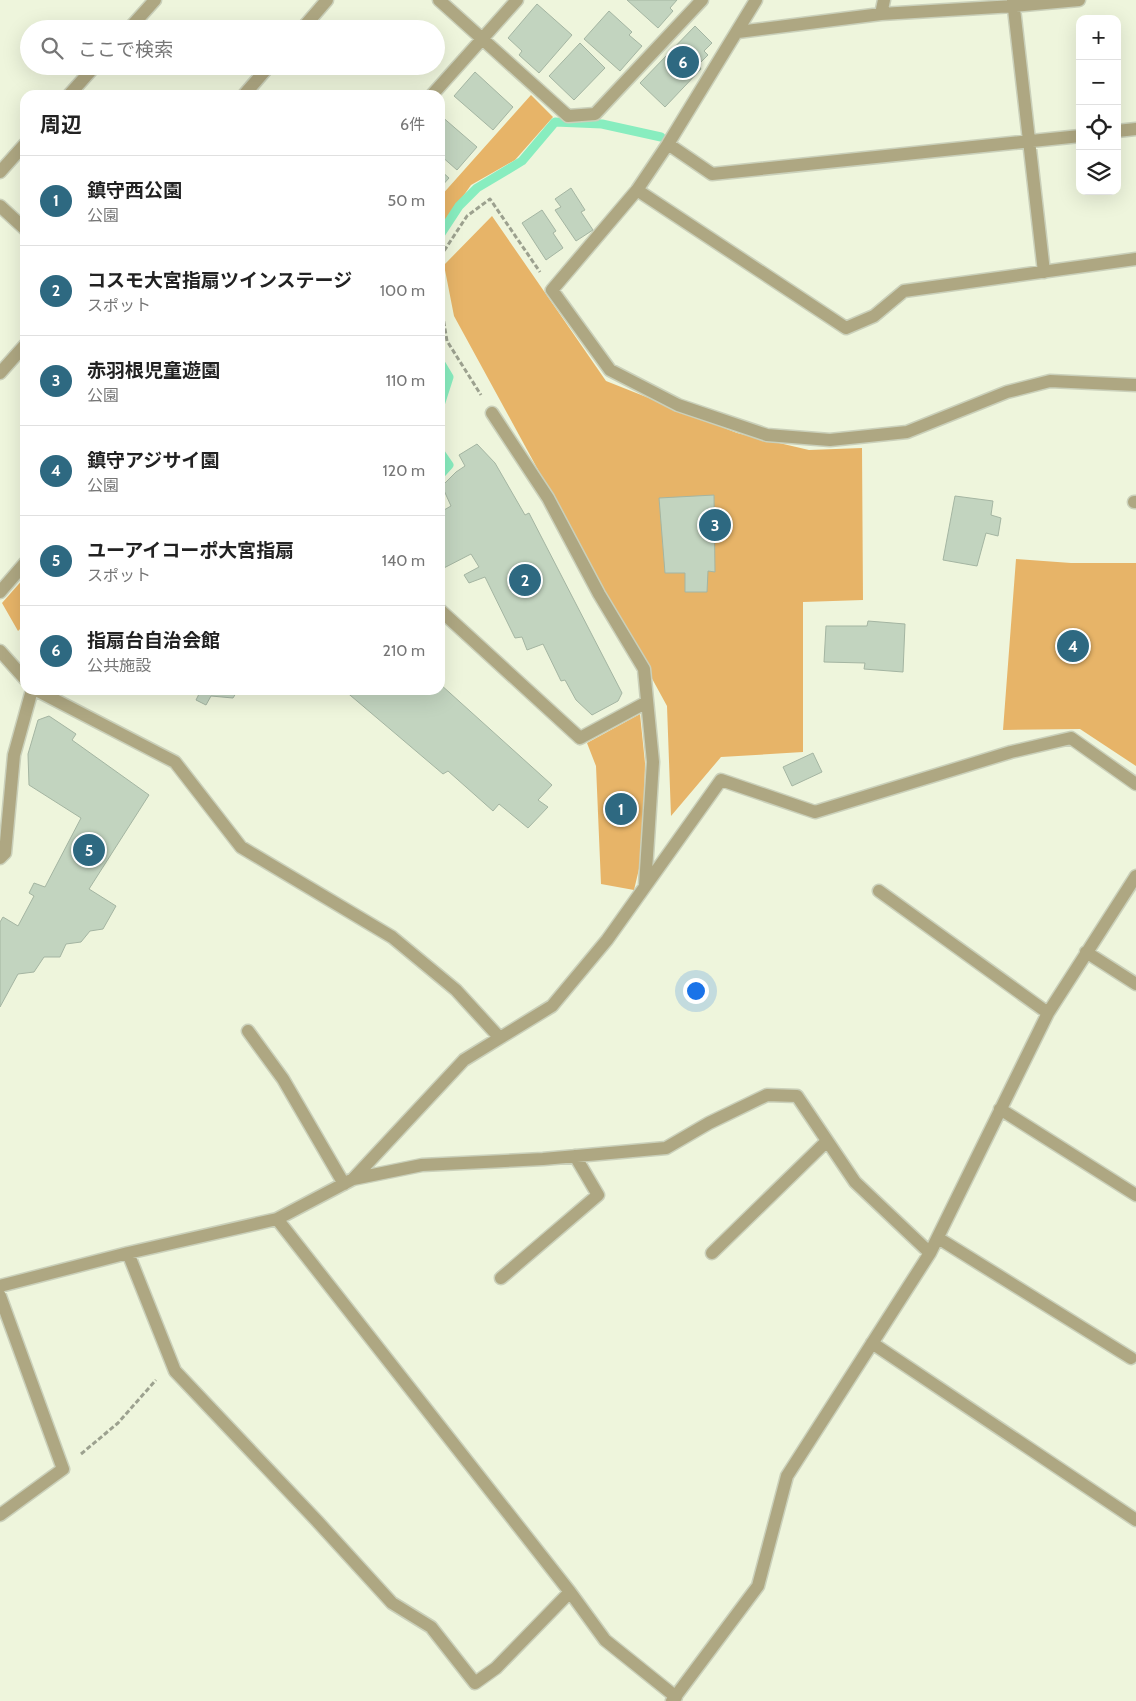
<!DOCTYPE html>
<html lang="ja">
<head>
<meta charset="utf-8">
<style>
  body { margin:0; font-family:Cabin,"Noto Sans JP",sans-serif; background:#f6f6f6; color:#222 }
  .controls { position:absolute; right:15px; top:15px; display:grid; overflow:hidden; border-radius:10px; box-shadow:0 5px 20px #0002 }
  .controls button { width:45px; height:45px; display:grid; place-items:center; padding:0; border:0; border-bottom:1px solid #e0e0e0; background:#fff; color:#222; font:25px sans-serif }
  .you { position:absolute; left:695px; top:990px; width:18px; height:18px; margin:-12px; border:4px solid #fff; border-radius:50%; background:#1a73e8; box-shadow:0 0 0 8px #1a73e833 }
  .badge { display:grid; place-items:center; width:32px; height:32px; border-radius:50%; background:#2e6981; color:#fff; font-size:16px; font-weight:700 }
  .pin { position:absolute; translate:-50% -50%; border:2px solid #fff; box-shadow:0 1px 5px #0006 }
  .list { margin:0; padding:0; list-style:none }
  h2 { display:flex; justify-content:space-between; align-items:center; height:65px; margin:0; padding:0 20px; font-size:21px }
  h2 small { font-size:16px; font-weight:400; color:#767676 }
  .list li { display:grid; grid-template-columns:32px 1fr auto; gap:15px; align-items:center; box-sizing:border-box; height:90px; padding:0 20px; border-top:1px solid #e0e0e0 }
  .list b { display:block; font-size:19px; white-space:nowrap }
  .list p { margin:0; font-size:16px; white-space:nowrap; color:#767676 }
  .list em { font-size:16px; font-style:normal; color:#767676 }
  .icon { flex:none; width:28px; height:28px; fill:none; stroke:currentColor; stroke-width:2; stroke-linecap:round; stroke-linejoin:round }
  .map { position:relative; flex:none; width:1136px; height:1701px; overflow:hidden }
  .search { position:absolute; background:#fff; box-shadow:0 5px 20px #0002; left:20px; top:20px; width:425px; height:55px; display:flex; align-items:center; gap:12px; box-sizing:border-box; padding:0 18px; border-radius:28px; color:#767676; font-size:19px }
  .panel { position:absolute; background:#fff; box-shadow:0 5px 20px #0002; left:20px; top:90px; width:425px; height:605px; border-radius:15px }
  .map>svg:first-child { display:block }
  .green { fill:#e7b468 }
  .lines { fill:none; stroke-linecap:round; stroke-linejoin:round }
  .stream { stroke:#88edbf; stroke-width:9 }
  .building { fill:#c2d4bf; stroke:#a4b5a2 }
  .minor-casing { stroke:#cad0ba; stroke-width:15 }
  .path { stroke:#9ca18f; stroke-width:3; stroke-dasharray:5 2.5; stroke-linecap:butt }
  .minor { stroke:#aea782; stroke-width:12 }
</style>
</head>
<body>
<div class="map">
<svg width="1136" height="1701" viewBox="0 0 1136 1701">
  <rect width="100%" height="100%" fill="#eef5dc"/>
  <path class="green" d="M 531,95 L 553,117 L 515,160 L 471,185 L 440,229 L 440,197 Z
    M 492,216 L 606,381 L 737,433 L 809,450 L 862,448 L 863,600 L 803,602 L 803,752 L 721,757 L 671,816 L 667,706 L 454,316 L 444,265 Z
    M 1016,559 L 1071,563 L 1136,563 L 1136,766 L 1080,729 L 1003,730 Z
    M 25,577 L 25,624 L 18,631 L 2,603 Z
    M 640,714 L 645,763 L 643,852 L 634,890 L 601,884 L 596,766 L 587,743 Z"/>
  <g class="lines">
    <path class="stream" d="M 440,235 L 459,206 L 477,188 L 522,161 L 555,122 L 602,124 L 661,137
      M 440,362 L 449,377 L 440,405
      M 440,452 L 449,465 L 440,475"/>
  </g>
  <path class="building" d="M 627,0 L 677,0 L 670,8 L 673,11 L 658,28 Z
    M 537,4 L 572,35 L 539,73 L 519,55 L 522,51 L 508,38 Z
    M 609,11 L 632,32 L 629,35 L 642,46 L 620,71 L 584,39 Z
    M 695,26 L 712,43 L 704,51 L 708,55 L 698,65 L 701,69 L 665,107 L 640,83 Z
    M 580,43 L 605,68 L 574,100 L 549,76 Z
    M 475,72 L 513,107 L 493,130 L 454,96 Z
    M 440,115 L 477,147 L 457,170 L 440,155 Z
    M 440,170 L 449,178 L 440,188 Z
    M 571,188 L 585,210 L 581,212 L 593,230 L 576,241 L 555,210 L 561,207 L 555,199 Z
    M 542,210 L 556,231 L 553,233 L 563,248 L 546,260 L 522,223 Z
    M 477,444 L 495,463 L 525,515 L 529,513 L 622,693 L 618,701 L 592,715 L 576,700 L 565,680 L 561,681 L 543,644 L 527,650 L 522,637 L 515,638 L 485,577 L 469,583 L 464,575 L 479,567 L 471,554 L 440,570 L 440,504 L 444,510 L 451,506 L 442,486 L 456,472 L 465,466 L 459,455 Z
    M 714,495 L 715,572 L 708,571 L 707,592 L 685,592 L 685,573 L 665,573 L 659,498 Z
    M 955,496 L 993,501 L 991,515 L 1001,518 L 998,536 L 986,533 L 977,566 L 943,560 Z
    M 868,621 L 905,624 L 903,672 L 864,669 L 865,663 L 824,662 L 826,626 L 867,626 Z
    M 440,684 L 552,785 L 538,800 L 548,807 L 528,828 L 499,804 L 493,811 L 448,771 L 443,774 L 344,690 L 440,690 Z
    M 201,690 L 238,690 L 233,698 L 211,696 L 206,705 L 196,700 Z
    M 49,716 L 76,734 L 72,740 L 149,795 L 89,889 L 116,906 L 103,929 L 90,931 L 81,942 L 66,944 L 60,957 L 44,957 L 34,972 L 18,974 L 0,1007 L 0,922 L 3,917 L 18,926 L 34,896 L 29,893 L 34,883 L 45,887 L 81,818 L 29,785 L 28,754 L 38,720 Z
    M 813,753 L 822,772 L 792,786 L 783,767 Z"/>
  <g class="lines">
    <defs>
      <path id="minor" d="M 439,0 L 568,116 L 595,114 L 702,0
        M 756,0 L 668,144 L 637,190 L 552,290 L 610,370 L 678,405 L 767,435 L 830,440 L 907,432 L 1007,392 L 1050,381 L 1136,385
        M 1013,0 L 1044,272
        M 881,14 L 884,0
        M 129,29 L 155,0
        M 302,29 L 327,0
        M 738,32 L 881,14 L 1014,6 L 1079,0
        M 69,95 L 95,66
        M 244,95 L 269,66
        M 432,95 L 517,0
        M 1117,131 L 1136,129
        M 668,144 L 712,174 L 1080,136
        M 0,172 L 25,144
        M 637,190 L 846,328 L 874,316 L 904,291 L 1136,259
        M 0,206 L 25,229
        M 0,373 L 25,345
        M 492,413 L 548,498 L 599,594 L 644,669 L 653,762 L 645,886
        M 1134,502 L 1136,502
        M 0,592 L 25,563
        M 440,610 L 580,738 L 647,702
        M 0,651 L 25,679
        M 36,690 L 175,762 L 241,847 L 392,937 L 456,990 L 499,1037
        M 0,858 L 5,853 L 14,755 L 32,690
        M 879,891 L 1048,1013
        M 1086,952 L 1136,984
        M 248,1031 L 283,1079 L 344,1184
        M 1000,1109 L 1136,1195
        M 353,1179 L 464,1060 L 552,1006 L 607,940 L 721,780 L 815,812 L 1011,752 L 1071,738 L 1136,784
        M 277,1219 L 570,1592 L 605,1640 L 676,1697
        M 938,1238 L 1131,1358
        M 128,1253 L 175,1371 L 318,1522 L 392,1603 L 431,1627 L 475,1683 L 496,1668 L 570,1592
        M 712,1253 L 827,1141
        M 501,1278 L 598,1195 L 575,1156
        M 0,1286 L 128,1253 L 277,1219 L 353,1179 L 422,1165 L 543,1159 L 666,1148 L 709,1123 L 767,1095 L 797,1096 L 855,1182 L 930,1253
        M 0,1296 L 63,1469 L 0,1515
        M 872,1343 L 1136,1520
        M 672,1701 L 758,1586 L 787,1476 L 930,1253 L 1048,1013 L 1136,876"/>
    </defs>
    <use href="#minor" class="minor-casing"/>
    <path class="path" d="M 440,257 L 467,216 L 490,199 L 540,272
      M 440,299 L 447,341 L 481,395
      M 81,1454 L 118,1423 L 156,1380"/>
    <use href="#minor" class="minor"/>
  </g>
</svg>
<div class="controls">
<button>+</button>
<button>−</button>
<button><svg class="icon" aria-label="locate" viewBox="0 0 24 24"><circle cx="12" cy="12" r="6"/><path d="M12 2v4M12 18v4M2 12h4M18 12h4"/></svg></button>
<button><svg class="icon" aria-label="layers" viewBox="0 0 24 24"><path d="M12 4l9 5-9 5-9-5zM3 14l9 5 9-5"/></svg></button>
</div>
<div class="you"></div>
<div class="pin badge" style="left:621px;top:809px">1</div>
<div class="pin badge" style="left:525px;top:580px">2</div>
<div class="pin badge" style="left:715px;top:525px">3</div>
<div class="pin badge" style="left:1073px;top:646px">4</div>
<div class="pin badge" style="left:89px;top:850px">5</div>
<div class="pin badge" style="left:683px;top:62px">6</div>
<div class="search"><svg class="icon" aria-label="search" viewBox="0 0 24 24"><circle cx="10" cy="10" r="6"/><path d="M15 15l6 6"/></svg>ここで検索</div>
<section class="panel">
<h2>周辺<small>6件</small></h2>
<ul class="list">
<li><span class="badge">1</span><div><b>鎮守西公園</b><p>公園</p></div><em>50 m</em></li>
<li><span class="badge">2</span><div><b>コスモ大宮指扇ツインステージ</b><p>スポット</p></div><em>100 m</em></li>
<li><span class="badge">3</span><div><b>赤羽根児童遊園</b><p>公園</p></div><em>110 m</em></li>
<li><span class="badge">4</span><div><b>鎮守アジサイ園</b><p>公園</p></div><em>120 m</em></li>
<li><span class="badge">5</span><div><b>ユーアイコーポ大宮指扇</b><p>スポット</p></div><em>140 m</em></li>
<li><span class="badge">6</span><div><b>指扇台自治会館</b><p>公共施設</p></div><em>210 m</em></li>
</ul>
</section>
</div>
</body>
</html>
